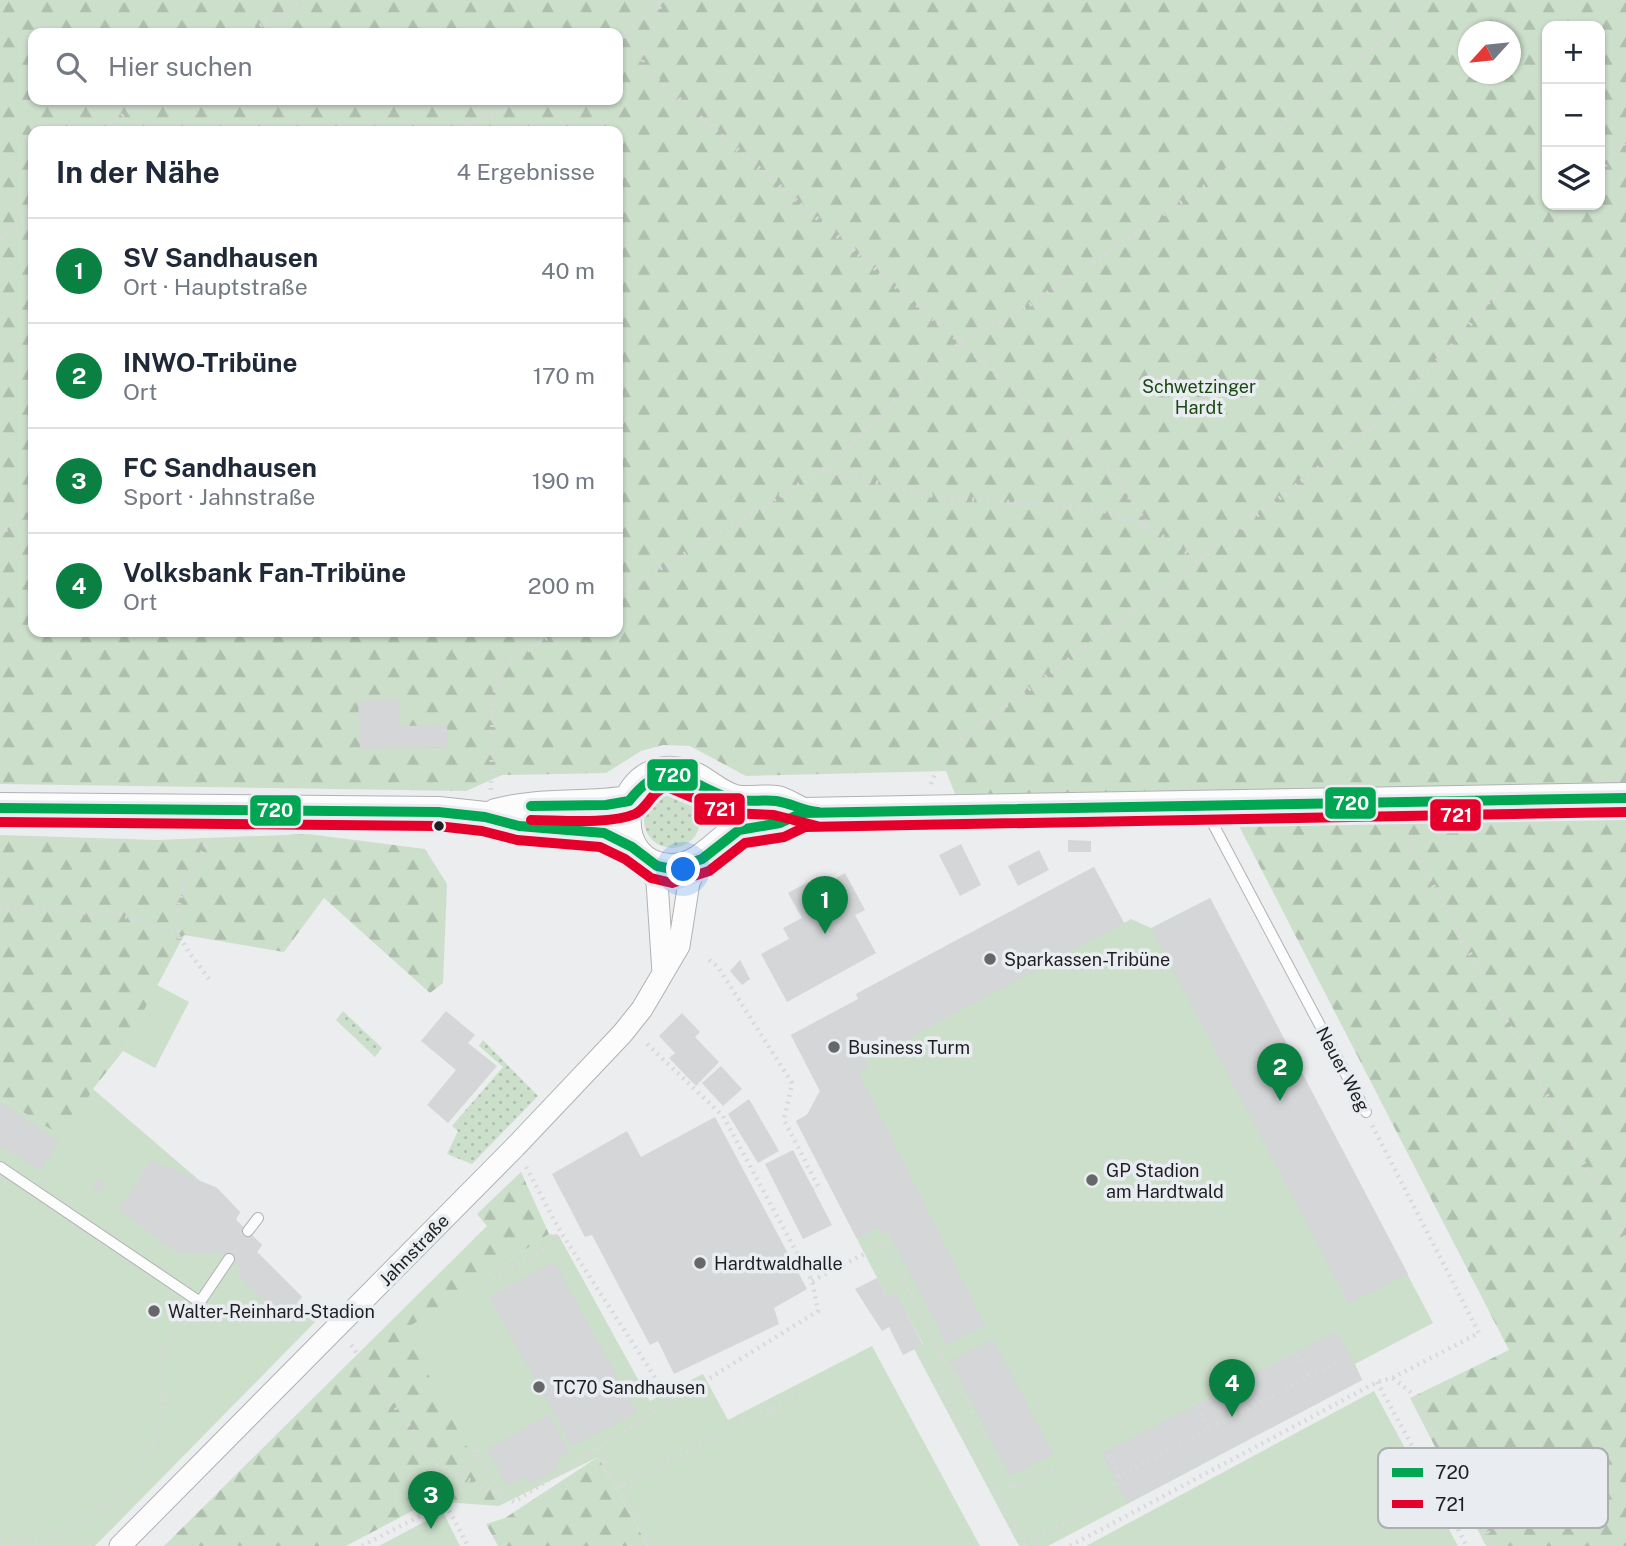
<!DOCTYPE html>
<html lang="de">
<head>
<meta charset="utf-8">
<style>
  body { margin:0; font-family:"Public Sans",sans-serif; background:#f2f2f3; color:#1f2937 }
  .controls { position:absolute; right:21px; top:21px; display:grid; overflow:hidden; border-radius:14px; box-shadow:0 2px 5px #0004 }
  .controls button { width:63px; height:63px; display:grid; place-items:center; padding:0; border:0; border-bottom:2px solid #e0e1e3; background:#fff; color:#1f2937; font:35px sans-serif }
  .compass { position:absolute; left:1458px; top:21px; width:63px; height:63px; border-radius:50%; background:#fff; box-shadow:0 2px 5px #0004; rotate:243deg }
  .you { position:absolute; left:684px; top:870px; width:24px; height:24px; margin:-18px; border:5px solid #fff; border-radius:50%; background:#1a73e8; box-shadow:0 0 0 10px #1a73e833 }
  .badge { display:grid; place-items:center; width:46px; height:46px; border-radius:50%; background:#0b8043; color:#fff; font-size:23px; font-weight:700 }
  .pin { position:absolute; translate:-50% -58px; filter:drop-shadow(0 2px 4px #0008) }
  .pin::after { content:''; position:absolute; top:37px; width:24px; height:21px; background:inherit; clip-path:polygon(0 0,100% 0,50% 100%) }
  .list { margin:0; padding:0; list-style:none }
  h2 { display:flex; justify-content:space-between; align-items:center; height:91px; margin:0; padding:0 28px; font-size:30px }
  h2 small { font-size:23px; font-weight:400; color:#747a83 }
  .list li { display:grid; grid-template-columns:46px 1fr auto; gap:21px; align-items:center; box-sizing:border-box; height:105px; padding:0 28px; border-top:2px solid #e0e1e3 }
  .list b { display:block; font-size:26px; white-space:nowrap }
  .list p { margin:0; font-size:23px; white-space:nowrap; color:#747a83 }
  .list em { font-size:23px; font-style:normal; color:#747a83 }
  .icon { flex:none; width:38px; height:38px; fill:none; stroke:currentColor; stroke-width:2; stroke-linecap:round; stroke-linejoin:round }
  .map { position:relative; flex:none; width:1626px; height:1546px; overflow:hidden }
  .search { position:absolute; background:#fff; box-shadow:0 2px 5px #0004; left:28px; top:28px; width:595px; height:77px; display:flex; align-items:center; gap:18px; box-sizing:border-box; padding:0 24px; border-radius:14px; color:#747a83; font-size:26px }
  .panel { position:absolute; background:#fff; box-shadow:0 2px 5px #0004; left:28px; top:126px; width:595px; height:511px; border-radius:14px }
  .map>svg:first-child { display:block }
  .grass { fill:url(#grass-dots) }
  .forest { fill:url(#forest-firs); fill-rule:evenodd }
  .garden { fill:#ccdfcb }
  .building { fill:#d4d6d8 }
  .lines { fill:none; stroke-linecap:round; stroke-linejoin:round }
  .lane-casing { stroke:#b0b2b4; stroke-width:12 }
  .street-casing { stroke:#b0b2b4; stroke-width:23 }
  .secondary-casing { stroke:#b0b2b4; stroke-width:32 }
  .path { stroke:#d8d9da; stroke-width:4.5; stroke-dasharray:2 5; stroke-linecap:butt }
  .lane { stroke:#fcfcfd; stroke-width:10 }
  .street { stroke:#fcfcfd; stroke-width:21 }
  .secondary { stroke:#fcfcfd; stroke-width:30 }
  .bus-1-casing { stroke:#e9edf1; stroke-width:16 }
  .bus-2-casing { stroke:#e9edf1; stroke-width:16 }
  .bus-1 { stroke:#00a651; stroke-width:10 }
  .bus-2 { stroke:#e4002b; stroke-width:10 }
  .bus-dot { fill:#1e1f20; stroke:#e9edf1; stroke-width:2.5 }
  .poi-dot { fill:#666768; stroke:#e9edf1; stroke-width:2.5 }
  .labels { text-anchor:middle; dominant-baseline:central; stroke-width:7; stroke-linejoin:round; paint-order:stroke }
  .park-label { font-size:18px; fill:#194810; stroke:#e9edf1 }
  .poi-label { font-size:18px; fill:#1e1f20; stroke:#e9edf1; text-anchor:start }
  .street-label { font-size:18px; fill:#1e1f20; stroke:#e9edf1 }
  .key { fill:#e9edf1; stroke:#acafb2; stroke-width:2 }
  .key-label { font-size:19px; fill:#1e1f20 }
  .line-badge { stroke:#e9edf1; stroke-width:2.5 }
  .badge-label { font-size:19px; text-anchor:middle; font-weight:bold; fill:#fff }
</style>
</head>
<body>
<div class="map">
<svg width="1626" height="1546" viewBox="0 0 1626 1546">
  <defs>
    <pattern id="grass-dots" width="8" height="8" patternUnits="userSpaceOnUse" patternTransform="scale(1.75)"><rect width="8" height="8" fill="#ccdfcb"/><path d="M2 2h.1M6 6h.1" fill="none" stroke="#afbfae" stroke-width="1.8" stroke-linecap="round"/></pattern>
    <pattern id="forest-firs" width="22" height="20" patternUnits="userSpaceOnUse" patternTransform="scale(1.75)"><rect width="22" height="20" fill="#ccdfcb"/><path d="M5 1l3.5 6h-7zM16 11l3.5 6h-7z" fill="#afbfae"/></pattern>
  </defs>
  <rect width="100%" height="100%" fill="#ebedef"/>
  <path class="grass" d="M644 820a28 28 0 1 1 56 0a28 28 0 1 1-56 0Z
    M 343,1011 L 382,1048 L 375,1057 L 336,1020 Z
    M 483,1040 L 538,1096 L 472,1164 L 447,1154 L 458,1131 L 452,1126 L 503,1067 L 479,1046 Z"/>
  <path class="forest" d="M 0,0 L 1626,0 L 1626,1546 L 1486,1546 L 1410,1398 L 1509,1350 L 1222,793 L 955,794 L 946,771 L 746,776 L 690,746 L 663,745 L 641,751 L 606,773 L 502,775 L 466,791 L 0,784 ZM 1547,26 L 1600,26 L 1600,205 L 1547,205 ZM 1468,32 L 1510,32 L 1510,74 L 1468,74 ZM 33,33 L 618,33 L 618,100 L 33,100 ZM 33,131 L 618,131 L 618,632 L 33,632 Z
    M 308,834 L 425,849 L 447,884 L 443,983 L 430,993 L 324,898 L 284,952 L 184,935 L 123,1051 L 93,1089 L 66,1139 L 0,1098 L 0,835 L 158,840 Z
    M 521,1172 L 549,1234 L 405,1330 L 499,1506 L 431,1501 L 346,1546 L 164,1546 L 487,1226 L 477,1214 Z
    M 598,1457 L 648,1546 L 498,1546 L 486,1524 L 505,1518 Z"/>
  <path class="garden" d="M 1094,867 L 1124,923 L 1131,919 L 1151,928 L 1210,898 L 1433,1323 L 1355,1364 L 1362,1380 L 1048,1546 L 1019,1546 L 914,1349 L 923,1344 L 896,1293 L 887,1297 L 796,1121 L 807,1115 L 820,1091 L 791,1035 L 858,999 L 856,994 Z
    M 157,985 L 189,1002 L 155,1068 L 123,1051 Z
    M 93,1089 L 200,1181 L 217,1188 L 240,1212 L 236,1220 L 262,1245 L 257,1252 L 302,1297 L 298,1302 L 317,1320 L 95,1546 L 0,1546 L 0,1098 L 65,1138 Z
    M 549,1234 L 559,1236 L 650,1401 L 703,1374 L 728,1420 L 872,1346 L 980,1546 L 648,1546 L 598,1457 L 499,1506 L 404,1330 Z
    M 1374,1391 L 1458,1546 L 1086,1546 Z
    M 443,1512 L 460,1546 L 379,1546 Z"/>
  <path class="building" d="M 400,700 L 400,726 L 447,725 L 448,747 L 360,749 L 358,701 Z
    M 1068,840 L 1091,841 L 1091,852 L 1068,852 Z
    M 961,844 L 981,885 L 960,896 L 939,855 Z
    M 1039,850 L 1049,870 L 1018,886 L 1008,866 Z
    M 1094,867 L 1124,923 L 886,1050 L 881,1042 L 862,1052 L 869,1066 L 858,1071 L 985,1325 L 947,1345 L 888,1232 L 883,1234 L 879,1227 L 857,1239 L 796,1121 L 807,1115 L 820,1091 L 791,1035 L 859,999 L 856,994 Z
    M 845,873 L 865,910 L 855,915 L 876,953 L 787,1002 L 761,954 L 789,939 L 783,928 L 802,918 L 788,893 L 819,876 L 824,885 Z
    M 1210,898 L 1408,1274 L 1349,1304 L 1151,929 Z
    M 740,960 L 750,979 L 742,985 L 730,971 Z
    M 446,1011 L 475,1035 L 468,1043 L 497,1066 L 448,1123 L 427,1105 L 456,1070 L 421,1041 Z
    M 682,1013 L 700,1032 L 695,1037 L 719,1062 L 696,1086 L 669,1058 L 675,1053 L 659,1036 Z
    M 721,1066 L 742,1089 L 723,1106 L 702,1083 Z
    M 749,1099 L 779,1151 L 758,1163 L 728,1114 Z
    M 0,1102 L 59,1142 L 40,1171 L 0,1145 Z
    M 715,1117 L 807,1289 L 774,1308 L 779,1324 L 674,1374 L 658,1341 L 650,1345 L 592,1235 L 585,1237 L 552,1174 L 627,1131 L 641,1157 Z
    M 793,1150 L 832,1225 L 803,1239 L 765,1164 Z
    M 152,1160 L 217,1188 L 240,1212 L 235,1219 L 262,1245 L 257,1252 L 302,1297 L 282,1318 L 240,1277 L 237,1273 L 242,1268 L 216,1250 L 213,1254 L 176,1252 L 118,1209 Z
    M 97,1178 L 106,1185 L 101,1192 L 92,1187 Z
    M 554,1261 L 637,1413 L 572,1446 L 489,1297 Z
    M 877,1278 L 887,1297 L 896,1292 L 923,1345 L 903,1355 L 889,1327 L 882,1331 L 855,1289 Z
    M 1337,1331 L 1362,1380 L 1127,1503 L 1101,1454 Z
    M 993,1339 L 1053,1454 L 1010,1476 L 950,1361 Z
    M 549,1415 L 569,1451 L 556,1463 L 559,1468 L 528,1484 L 524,1477 L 507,1486 L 487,1449 Z"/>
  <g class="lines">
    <defs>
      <path id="lane" d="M 1214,806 L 1213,824 L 1366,1112
        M 0,1167 L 200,1302 L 229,1259
        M 248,1231 L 258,1218"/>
      <path id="street" d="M 643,858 L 657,882 L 663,973
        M 120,1546 L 515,1147 L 622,1034 L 642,1009 L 679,946 L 689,882 L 702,859"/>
      <path id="secondary" d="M 0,808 L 438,812 L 485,817 L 519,826 L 604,833 L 632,847
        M 802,813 C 794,809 785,803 777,801 C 764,799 748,803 735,800 C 715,795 702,777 682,773 C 614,759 604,869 672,869 C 699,869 715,845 736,832 C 747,826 764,827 777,824 C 786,822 794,816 802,813 L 1626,798
        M 496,814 C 539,802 584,808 629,801"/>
    </defs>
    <use href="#lane" class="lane-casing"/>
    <use href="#street" class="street-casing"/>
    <use href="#secondary" class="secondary-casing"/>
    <path class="path" d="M 252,0 L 268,22
      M 662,0 L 641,66 L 1117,478 L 1149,528
      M 248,33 L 304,0
      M 618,42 L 660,0
      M 107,131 L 125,113 L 144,100
      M 452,131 L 524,100
      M 1600,171 L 1626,141
      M 0,239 L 33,208
      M 823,470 L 960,343 L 1031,304 L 1217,178 L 1384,38 L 1414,0
      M 0,535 L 33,506
      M 618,594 L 823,470 L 938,497 L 1097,508 L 1149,528 L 1197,559
      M 931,784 L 943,752 L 1094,641 L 1382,419 L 1457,340 L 1570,205
      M 491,790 L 493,696 L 504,666 L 556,632
      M 1403,830 L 1626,1241
      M 0,908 L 120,914 L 180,937
      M 709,960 L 718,967 L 792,1083 L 784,1120 L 818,1186 L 813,1189
      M 209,979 C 200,966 187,952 181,938 C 166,903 198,865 211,835
      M 526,1167 L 560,1231 L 671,1402 L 818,1311 L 812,1281 L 723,1116 L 645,1042
      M 812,1281 L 885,1243 L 941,1355 L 935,1377 L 1025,1544 L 1113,1496 L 1119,1476 L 1347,1357
      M 487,1282 L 548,1248 L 560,1231
      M 351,1345 L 436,1464 L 514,1502 L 671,1402
      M 942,1355 L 1013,1490 L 1063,1464
      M 1297,1355 L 1309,1376
      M 1393,1378 L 1414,1395 L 1495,1546
      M 1377,1382 L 1467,1546
      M 771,1407 L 776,1416
      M 1198,1407 L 1209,1429
      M 598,1449 L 619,1487 L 799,1393
      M 1109,1455 L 1119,1476
      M 436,1464 L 443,1499 L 468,1546
      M 464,1478 L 475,1448 L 502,1496
      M 619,1487 L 651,1546
      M 0,1544 C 19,1544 40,1543 58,1535 C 113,1513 157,1461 164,1402 C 167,1387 160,1369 164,1354 C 166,1341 184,1325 192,1314
      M 362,1546 L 439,1506 L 443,1499
      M 1070,1546 L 1377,1382 L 1392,1378 L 1479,1333 L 1372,1125"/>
    <use href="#lane" class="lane"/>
    <use href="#street" class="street"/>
    <use href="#secondary" class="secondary"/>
    <defs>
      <path id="bus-1" d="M 531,806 L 606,805 L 629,801 C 670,750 685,785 732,799 C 746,803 762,799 776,801 C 791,803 803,811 818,812
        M 0,808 L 438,812 L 485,817 L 519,826 L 604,833 L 632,847 L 657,866 L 672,869 L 702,859 L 739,830 L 780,823 L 802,813 L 1626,798"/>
      <path id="bus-2" d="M 531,820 C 559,820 609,825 635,814 C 648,808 651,791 667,787 L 729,813 L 774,815 L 817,826
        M 0,822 L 437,826 L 482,831 L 517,840 L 600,847 L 625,859 L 651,878 L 672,883 L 709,871 L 745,843 L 784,837 L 805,827 L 1626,812"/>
    </defs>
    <use href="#bus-1" class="bus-1-casing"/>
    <use href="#bus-2" class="bus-2-casing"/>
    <use href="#bus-1" class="bus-1"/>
    <use href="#bus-2" class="bus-2"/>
  </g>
  <circle class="bus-dot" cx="439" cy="826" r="6"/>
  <g class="poi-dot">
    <circle cx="990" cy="959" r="7"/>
    <circle cx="834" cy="1047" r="7"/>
    <circle cx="1092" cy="1180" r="7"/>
    <circle cx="700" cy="1263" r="7"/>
    <circle cx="154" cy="1311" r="7"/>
    <circle cx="539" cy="1387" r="7"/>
  </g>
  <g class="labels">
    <g class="park-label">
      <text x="1199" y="386">Schwetzinger<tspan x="1199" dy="21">Hardt</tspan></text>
    </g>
    <g class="poi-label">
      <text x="1004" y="959">Sparkassen-Tribüne</text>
      <text x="848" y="1047">Business Turm</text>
      <text x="1106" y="1170">GP Stadion<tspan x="1106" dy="21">am Hardtwald</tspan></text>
      <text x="714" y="1263">Hardtwaldhalle</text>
      <text x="168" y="1311">Walter-Reinhard-Stadion</text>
      <text x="553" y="1387">TC70 Sandhausen</text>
    </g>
    <g class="street-label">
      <text transform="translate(1343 1069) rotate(62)">Neuer Weg</text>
      <text transform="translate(414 1250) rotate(-46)">Jahnstraße</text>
    </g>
  </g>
  <rect x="1378" y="1448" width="230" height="80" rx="10" class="key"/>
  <rect x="1392" y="1468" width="31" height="9" fill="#00a651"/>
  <rect x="1392" y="1500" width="31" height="8" fill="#e4002b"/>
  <g class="key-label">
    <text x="1435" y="1479">720</text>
    <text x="1435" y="1511">721</text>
  </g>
  <g class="line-badge">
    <rect x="646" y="758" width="53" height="34" rx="7" fill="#00a651"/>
    <rect x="1324" y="786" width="53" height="34" rx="7" fill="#00a651"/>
    <rect x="693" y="792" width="53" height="34" rx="7" fill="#e4002b"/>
    <rect x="249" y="794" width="53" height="33" rx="7" fill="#00a651"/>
    <rect x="1429" y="798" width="53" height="34" rx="7" fill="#e4002b"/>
  </g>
  <g class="badge-label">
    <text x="673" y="782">720</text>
    <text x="1351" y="810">720</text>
    <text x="720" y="816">721</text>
    <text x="275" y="817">720</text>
    <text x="1456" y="822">721</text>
  </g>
</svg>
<div class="controls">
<button>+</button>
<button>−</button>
<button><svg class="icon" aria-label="layers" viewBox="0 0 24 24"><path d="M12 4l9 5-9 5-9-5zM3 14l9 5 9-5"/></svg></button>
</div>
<svg class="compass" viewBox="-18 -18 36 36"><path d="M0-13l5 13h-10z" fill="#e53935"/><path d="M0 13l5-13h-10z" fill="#747a83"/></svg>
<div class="you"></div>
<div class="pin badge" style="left:825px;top:934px">1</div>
<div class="pin badge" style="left:1280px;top:1101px">2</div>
<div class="pin badge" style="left:431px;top:1529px">3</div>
<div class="pin badge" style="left:1232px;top:1417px">4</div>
<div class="search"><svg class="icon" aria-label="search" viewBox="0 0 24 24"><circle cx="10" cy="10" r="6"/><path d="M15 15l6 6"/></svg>Hier suchen</div>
<section class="panel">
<h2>In der Nähe<small>4 Ergebnisse</small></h2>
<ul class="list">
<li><span class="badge">1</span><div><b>SV Sandhausen</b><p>Ort · Hauptstraße</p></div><em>40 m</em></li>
<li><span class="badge">2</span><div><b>INWO-Tribüne</b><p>Ort</p></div><em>170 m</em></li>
<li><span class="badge">3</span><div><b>FC Sandhausen</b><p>Sport · Jahnstraße</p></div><em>190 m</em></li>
<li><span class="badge">4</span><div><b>Volksbank Fan-Tribüne</b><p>Ort</p></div><em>200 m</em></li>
</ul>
</section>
</div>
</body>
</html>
